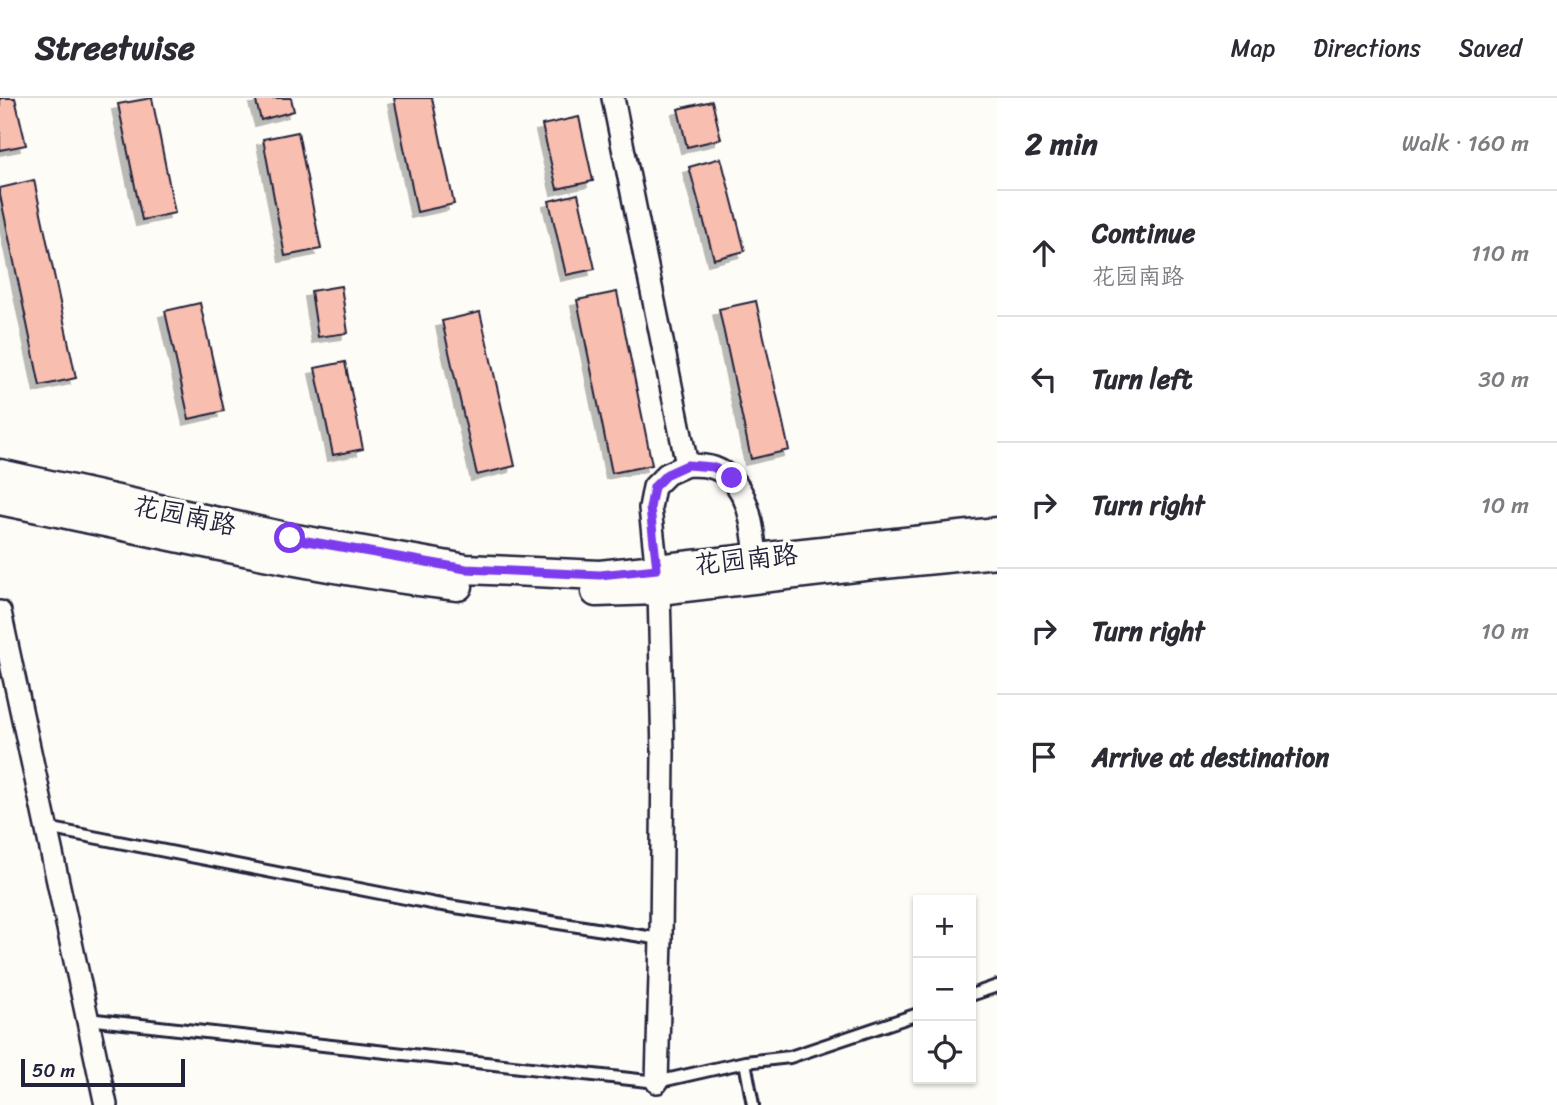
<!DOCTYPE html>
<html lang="en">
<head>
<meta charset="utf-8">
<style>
  body { margin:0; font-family:Sriracha,"LXGW WenKai TC",sans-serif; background:#f7f7f7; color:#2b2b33 }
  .controls { position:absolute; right:21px; bottom:21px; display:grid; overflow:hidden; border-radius:0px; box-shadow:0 2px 5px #0004 }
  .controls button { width:63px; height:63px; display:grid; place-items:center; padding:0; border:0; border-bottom:2px solid #e1e1e2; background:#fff; color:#2b2b33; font:35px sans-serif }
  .scale { position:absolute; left:21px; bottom:18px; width:164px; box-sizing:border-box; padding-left:7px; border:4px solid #22223b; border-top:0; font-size:19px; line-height:24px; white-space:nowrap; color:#22223b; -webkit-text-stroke:5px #fdfcf7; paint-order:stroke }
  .stop { position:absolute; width:21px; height:21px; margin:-16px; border:5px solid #7c3aed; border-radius:50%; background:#fff }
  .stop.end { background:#7c3aed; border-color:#fff; box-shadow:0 2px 7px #0008 }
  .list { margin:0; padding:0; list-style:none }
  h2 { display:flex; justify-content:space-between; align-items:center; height:91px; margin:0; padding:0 28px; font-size:30px }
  h2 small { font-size:23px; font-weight:400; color:#7c7c81 }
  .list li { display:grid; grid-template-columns:46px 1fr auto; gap:21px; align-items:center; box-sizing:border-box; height:126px; padding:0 28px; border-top:2px solid #e1e1e2 }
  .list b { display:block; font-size:26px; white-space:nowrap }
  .list p { margin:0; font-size:23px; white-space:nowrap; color:#7c7c81 }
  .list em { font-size:23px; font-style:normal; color:#7c7c81 }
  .icon { flex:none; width:38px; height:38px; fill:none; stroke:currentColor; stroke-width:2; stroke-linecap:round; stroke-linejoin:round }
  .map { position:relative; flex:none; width:997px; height:1007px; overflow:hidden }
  header { display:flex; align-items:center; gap:42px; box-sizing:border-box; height:98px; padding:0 35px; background:#fff; border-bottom:2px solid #e1e1e2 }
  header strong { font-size:33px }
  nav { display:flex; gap:38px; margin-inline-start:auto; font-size:24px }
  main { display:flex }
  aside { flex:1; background:#fff }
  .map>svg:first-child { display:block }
  .building { fill:#f8beb0; stroke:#22223b; stroke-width:2; filter:url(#shadow) }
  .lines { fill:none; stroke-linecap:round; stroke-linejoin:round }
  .lane-casing { stroke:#22223b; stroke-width:16 }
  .street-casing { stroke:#22223b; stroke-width:26 }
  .secondary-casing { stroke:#22223b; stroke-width:33 }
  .lane { stroke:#fdfcf7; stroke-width:10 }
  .street { stroke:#fdfcf7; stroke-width:21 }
  .secondary { stroke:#fdfcf7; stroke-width:28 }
  .route { stroke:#7c3aed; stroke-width:9 }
  .labels { text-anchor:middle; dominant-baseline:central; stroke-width:7; stroke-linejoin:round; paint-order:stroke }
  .street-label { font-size:26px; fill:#22223b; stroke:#fdfcf7 }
</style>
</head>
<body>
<header>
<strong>Streetwise</strong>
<nav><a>Map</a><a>Directions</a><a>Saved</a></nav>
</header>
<main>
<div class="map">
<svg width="997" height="1007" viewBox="0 0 997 1007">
  <defs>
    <filter id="shadow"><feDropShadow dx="-6" dy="6" stdDeviation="0" flood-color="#0004"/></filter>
  </defs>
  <rect width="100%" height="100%" fill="#fdfcf7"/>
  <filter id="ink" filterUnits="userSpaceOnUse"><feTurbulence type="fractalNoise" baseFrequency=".0143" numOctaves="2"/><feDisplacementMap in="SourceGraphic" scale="14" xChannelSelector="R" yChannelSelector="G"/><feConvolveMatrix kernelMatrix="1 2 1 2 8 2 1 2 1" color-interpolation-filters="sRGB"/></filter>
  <g filter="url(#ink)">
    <path class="building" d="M 0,0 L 15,0 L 26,47 L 0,52 Z
      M 152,0 L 175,115 L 142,122 L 118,6 Z
      M 255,0 L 291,0 L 294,13 L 261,22 Z
      M 394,0 L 432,0 L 454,106 L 417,114 Z
      M 712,3 L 721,41 L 687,49 L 678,11 Z
      M 579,19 L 593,83 L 557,91 L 542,27 Z
      M 298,34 L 321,151 L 285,158 L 263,41 Z
      M 721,60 L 745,153 L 714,161 L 689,69 Z
      M 34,82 L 76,280 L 40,288 L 0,97 L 0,90 Z
      M 578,96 L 595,171 L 566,177 L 549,103 Z
      M 341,188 L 348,235 L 318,239 L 311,193 Z
      M 617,194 L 652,367 L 612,375 L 577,202 Z
      M 756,203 L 789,352 L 751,361 L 719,211 Z
      M 200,205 L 224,313 L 189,321 L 165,213 Z
      M 480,214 L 515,368 L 477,377 L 442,223 Z
      M 345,264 L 363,351 L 333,357 L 315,270 Z"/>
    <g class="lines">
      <defs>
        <path id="lane" d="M 47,730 L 436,806 L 661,841
          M 971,897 L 997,888
          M 87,921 L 657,984 L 745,964 L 790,959 L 918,916
          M 745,964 L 753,1007"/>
        <path id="street" d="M 613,0 L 687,367 L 667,376 L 654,389 L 650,410 L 659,492 L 663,656 L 661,841 L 657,984
          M 687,367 C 695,367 706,367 714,370 C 754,385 753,439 758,475
          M 0,514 L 106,1007"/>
        <path id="secondary" d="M 0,376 L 290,440 L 466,471 L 600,477 L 997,434
          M 0,402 C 152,433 304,470 458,488
          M 596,494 L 659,492 L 873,467 L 997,455"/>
      </defs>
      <use href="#lane" class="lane-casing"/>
      <use href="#street" class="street-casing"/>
      <use href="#secondary" class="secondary-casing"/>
      <use href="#lane" class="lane"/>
      <use href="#street" class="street"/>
      <use href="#secondary" class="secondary"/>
    </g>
  </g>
  <g class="lines" filter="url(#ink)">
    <path class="route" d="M 290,440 L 466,471 L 600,477 L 657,471 L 650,410 L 654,389 L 667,376 L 687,367 L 713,369 L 732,380"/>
  </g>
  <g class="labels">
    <g class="street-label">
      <text transform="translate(185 417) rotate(12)">花园南路</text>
      <text transform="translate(746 461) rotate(-6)">花园南路</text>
    </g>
  </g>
</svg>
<div class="controls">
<button>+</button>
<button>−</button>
<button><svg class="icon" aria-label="locate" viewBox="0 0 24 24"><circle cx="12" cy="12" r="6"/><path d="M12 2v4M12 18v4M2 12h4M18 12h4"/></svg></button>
</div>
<div class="scale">50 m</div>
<div class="stop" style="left:290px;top:440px"></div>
<div class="stop end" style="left:732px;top:380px"></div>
</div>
<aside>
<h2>2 min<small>Walk · 160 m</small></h2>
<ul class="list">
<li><svg class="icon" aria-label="ahead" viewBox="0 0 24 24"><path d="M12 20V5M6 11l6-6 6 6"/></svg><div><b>Continue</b><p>花园南路</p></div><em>110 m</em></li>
<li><svg class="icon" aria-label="left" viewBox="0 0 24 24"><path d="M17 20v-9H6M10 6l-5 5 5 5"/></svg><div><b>Turn left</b></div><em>30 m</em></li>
<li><svg class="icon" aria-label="right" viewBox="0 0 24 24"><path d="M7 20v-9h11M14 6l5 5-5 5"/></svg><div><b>Turn right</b></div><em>10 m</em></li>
<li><svg class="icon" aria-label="right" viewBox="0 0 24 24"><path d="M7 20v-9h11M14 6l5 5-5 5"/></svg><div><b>Turn right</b></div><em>10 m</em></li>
<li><svg class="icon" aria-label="arrive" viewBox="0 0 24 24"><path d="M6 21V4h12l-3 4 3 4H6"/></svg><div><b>Arrive at destination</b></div></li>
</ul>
</aside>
</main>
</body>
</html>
